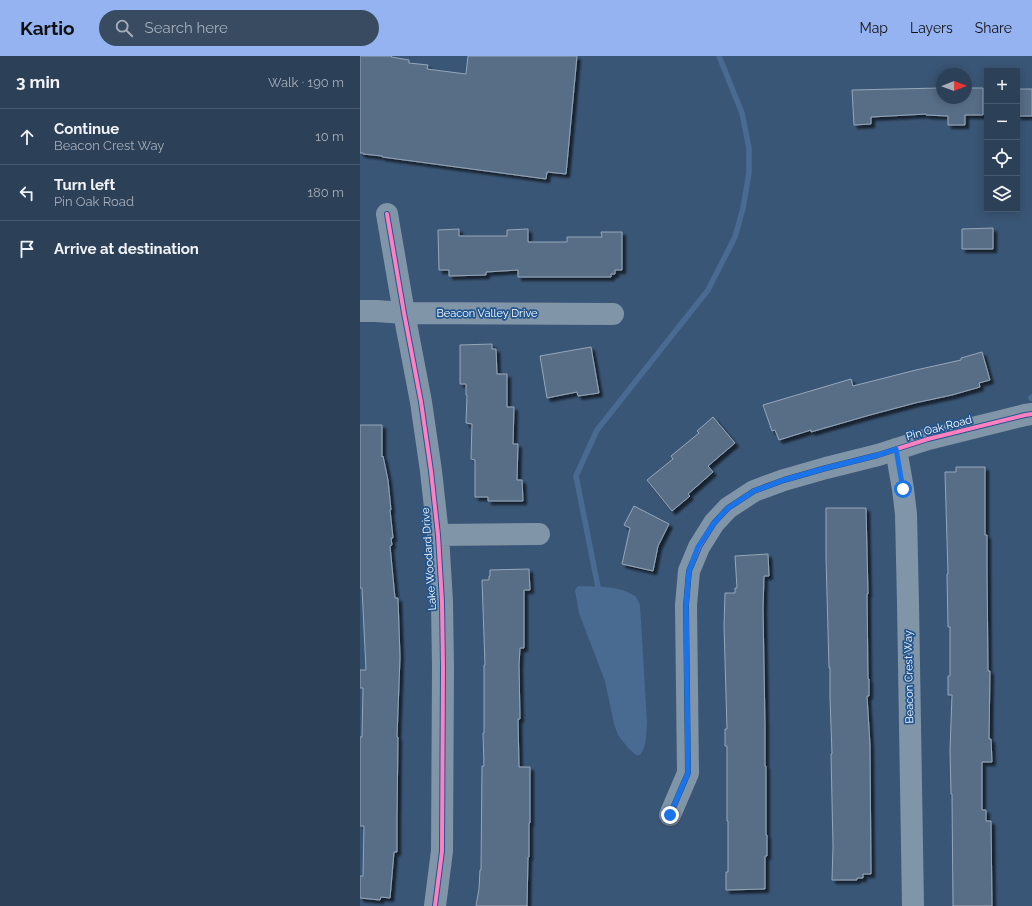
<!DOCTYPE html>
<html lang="en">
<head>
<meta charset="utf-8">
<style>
  body { margin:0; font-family:Raleway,sans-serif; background:#384b61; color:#f1f3f6 }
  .controls { position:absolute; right:12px; top:12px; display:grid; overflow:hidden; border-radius:0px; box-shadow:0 2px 10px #0003 }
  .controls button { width:36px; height:36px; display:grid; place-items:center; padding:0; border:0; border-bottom:1px solid #48596e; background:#2c4058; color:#f1f3f6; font:20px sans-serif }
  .compass { position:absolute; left:576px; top:12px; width:36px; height:36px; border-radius:50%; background:#2c4058; box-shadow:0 2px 10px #0003; rotate:89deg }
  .stop { position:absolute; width:12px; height:12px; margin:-9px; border:3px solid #1a73e8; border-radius:50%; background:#fff }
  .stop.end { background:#1a73e8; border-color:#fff; box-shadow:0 1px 4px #0008 }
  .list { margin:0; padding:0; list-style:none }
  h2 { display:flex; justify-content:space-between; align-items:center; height:52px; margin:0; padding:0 16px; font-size:17px }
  h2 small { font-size:13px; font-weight:400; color:#a6afba }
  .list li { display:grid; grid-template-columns:26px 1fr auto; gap:12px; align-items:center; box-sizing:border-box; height:56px; padding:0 16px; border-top:1px solid #48596e }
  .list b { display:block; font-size:15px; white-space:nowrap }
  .list p { margin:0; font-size:13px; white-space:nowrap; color:#a6afba }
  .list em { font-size:13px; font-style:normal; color:#a6afba }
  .icon { flex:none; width:22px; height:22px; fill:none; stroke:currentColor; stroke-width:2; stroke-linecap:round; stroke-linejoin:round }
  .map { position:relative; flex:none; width:672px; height:850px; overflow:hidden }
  header { display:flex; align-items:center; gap:24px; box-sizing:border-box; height:56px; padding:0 20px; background:#95b2f1; color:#111 }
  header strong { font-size:19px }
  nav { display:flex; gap:22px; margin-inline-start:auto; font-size:14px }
  .search { width:280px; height:36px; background:#384b61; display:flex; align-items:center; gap:10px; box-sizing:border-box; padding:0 14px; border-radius:22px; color:#a6afba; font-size:15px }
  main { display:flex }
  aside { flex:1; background:#2c4058 }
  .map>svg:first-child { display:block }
  .water { fill:#496b92 }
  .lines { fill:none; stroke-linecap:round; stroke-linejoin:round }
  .stream { stroke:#496b92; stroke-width:5.5 }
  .building { fill:#586e87; stroke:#96a6b8; filter:url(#shadow) }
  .minor { stroke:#8195a9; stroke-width:22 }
  .cycleway-casing { stroke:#22558e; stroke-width:6 }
  .cycleway { stroke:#ff80c0; stroke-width:4 }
  .route { stroke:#1a73e8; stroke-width:5 }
  .labels { text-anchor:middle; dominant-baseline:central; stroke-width:3.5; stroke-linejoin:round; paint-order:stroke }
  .street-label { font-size:11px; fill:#fff; stroke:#22558e }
</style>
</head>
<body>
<header>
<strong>Kartio</strong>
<div class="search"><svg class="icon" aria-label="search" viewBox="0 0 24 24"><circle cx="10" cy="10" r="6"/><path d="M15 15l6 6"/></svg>Search here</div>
<nav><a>Map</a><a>Layers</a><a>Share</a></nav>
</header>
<main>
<aside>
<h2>3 min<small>Walk · 190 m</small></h2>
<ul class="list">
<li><svg class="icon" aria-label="ahead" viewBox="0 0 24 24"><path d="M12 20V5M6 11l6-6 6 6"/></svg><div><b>Continue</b><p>Beacon Crest Way</p></div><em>10 m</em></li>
<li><svg class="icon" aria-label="left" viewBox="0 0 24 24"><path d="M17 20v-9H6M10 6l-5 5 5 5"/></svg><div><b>Turn left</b><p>Pin Oak Road</p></div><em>180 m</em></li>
<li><svg class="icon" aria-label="arrive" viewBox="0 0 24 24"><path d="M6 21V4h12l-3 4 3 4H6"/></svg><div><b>Arrive at destination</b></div></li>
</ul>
</aside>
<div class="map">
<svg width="672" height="850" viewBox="0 0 672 850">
  <defs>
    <filter id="shadow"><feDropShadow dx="3.5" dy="3.5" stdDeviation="1" flood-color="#0009"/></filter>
  </defs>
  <rect width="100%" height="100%" fill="#3a5676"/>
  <path class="water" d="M 218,530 C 236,531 257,529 273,539 C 277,541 278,545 280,549 L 287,667 C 286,677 287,691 280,699 L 276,699 L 268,692 L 258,679 L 254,668 L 245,625 L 219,557 L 215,534 Z"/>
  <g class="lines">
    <path class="stream" d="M 671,342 L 672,341
      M 238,531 L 216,420 L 237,374 L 348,234 L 375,181 L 383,152 L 389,117 L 389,92 L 382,57 L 359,0"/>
  </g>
  <path class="building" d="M 0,0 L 32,0 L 31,1 L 49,4 L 49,7 L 68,9 L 67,13 L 106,18 L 108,0 L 217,0 L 206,118 L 187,116 L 186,123 L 22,101 L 22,100 L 3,98 L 3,97 L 0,97 Z
    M 580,32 L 582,32 L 582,42 L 606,42 L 606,32 L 623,32 L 623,59 L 605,59 L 605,69 L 588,69 L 588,60 L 566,59 L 566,58 L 511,61 L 511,68 L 494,69 L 492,34 Z
    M 657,33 L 672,33 L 672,60 L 657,60 Z
    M 633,172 L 633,193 L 602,193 L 602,173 Z
    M 99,173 L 99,180 L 147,180 L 147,174 L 168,173 L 168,186 L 207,186 L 207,181 L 242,181 L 241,176 L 262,176 L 262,214 L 255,214 L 255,218 L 251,218 L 251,221 L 158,221 L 158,214 L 126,216 L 126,219 L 89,220 L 89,214 L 79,214 L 78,174 Z
    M 132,288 L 132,293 L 136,293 L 137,318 L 147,318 L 147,351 L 154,351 L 153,388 L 158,388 L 157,424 L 162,424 L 163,445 L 128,445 L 128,441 L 115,441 L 115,404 L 111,403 L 112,368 L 106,367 L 107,339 L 106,339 L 106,328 L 100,328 L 100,289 Z
    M 231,291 L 239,337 L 218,340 L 217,336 L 187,342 L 180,300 Z
    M 622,296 L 630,324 L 619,327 L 620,331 L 592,339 L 555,347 L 510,359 L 451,376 L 451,374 L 419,384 L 415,374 L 412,375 L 403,349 L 491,323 L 493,330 L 556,314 L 601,304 L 601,302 Z
    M 353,361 L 375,387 L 348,410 L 353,416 L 328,438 L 330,440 L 312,455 L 287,424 L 313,403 L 311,400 L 339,377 L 337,375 Z
    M 0,369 L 22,369 L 22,401 L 23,400 L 28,424 L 31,454 L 30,454 L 33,482 L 31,482 L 32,489 L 30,490 L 35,542 L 38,542 L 40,601 L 37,681 L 38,681 L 37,760 L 37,796 L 34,796 L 30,842 L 21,841 L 20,844 L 0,842 L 0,820 L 3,820 L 4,770 L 0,770 L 0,681 L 2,681 L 3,632 L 0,632 L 0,614 L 6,614 L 2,532 L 0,532 Z
    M 596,411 L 625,411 L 625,479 L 627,479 L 627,514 L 628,615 L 630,615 L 629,683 L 631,683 L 632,706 L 622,706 L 622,754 L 626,754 L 626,765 L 631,765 L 632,850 L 593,850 L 592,738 L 591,738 L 590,694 L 592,639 L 588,639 L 588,620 L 590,620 L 590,571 L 588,571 L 587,518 L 588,518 L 585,416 L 596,416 Z
    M 274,450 L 309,468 L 298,490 L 293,515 L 262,508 L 270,472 L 264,469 Z
    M 466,452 L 506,452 L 508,538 L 507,538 L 508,623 L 509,623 L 509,640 L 507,640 L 510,689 L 511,818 L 503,818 L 503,822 L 497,822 L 497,824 L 472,824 L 473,790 L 471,698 L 472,698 L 470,642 L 470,612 L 469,612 L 466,501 Z
    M 408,498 L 409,520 L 404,520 L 403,553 L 405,669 L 405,710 L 406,710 L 406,779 L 407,779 L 407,800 L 405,800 L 405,833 L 366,834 L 366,816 L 368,816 L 368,765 L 367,765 L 367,690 L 365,690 L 365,673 L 367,673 L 364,570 L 365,537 L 375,537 L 375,532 L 377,532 L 375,500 Z
    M 169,513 L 170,534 L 164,534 L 164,592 L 160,592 L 159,609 L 160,663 L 158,663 L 159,711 L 170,711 L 170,767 L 169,767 L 169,801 L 168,801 L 167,850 L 116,850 L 119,833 L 120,814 L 121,814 L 122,710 L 124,710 L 123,677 L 124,677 L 124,609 L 125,609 L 122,524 L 129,524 L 129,520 L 130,520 L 130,514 Z"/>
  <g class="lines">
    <path class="minor" d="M 27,158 L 44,257 L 61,346 L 71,415 L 78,479 L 82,546 L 83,612 L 82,795 L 75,850
      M 0,255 L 16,255 L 44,257 L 253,258
      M 536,393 L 543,433 L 546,458 L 548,547 L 553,850
      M 78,479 L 179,478
      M 310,759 L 328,717 L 326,549 L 329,515 L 339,491 L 354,467 L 368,452 L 394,435 L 424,424 L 466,412 L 518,399 L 568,383 L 665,359 L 672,358"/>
    <defs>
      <path id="cycleway" d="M 27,158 L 44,257 L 61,346 L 71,415 L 78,479 L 82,546 L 83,612 L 82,795 L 75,850
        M 310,759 L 328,717 L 326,549 L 329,515 L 339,491 L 354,467 L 368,452 L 394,435 L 424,424 L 466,412 L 518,399 L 568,383 L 665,359 L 672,358"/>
    </defs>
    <use href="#cycleway" class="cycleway-casing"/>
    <use href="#cycleway" class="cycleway"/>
  </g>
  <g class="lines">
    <path class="route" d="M 310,759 L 328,717 L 326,549 L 329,515 L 338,491 L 354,467 L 368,452 L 394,435 L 424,424 L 466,412 L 518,399 L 536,393 L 543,433"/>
  </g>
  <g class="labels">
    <g class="street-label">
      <text x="127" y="257">Beacon Valley Drive</text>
      <text transform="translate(579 372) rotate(-15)">Pin Oak Road</text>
      <text transform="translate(69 503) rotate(-94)">Lake Woodard Drive</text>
      <text transform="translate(549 621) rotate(-91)">Beacon Crest Way</text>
    </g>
  </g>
</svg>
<div class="controls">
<button>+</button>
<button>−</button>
<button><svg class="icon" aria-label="locate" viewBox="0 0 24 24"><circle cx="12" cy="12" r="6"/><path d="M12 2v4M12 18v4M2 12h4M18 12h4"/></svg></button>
<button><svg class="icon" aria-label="layers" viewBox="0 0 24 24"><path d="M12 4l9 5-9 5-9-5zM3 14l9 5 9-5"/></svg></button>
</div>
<svg class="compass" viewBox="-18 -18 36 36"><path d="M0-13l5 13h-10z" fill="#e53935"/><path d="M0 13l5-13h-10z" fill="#a6afba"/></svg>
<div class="stop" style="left:543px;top:433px"></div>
<div class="stop end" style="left:310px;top:759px"></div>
</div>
</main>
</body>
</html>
